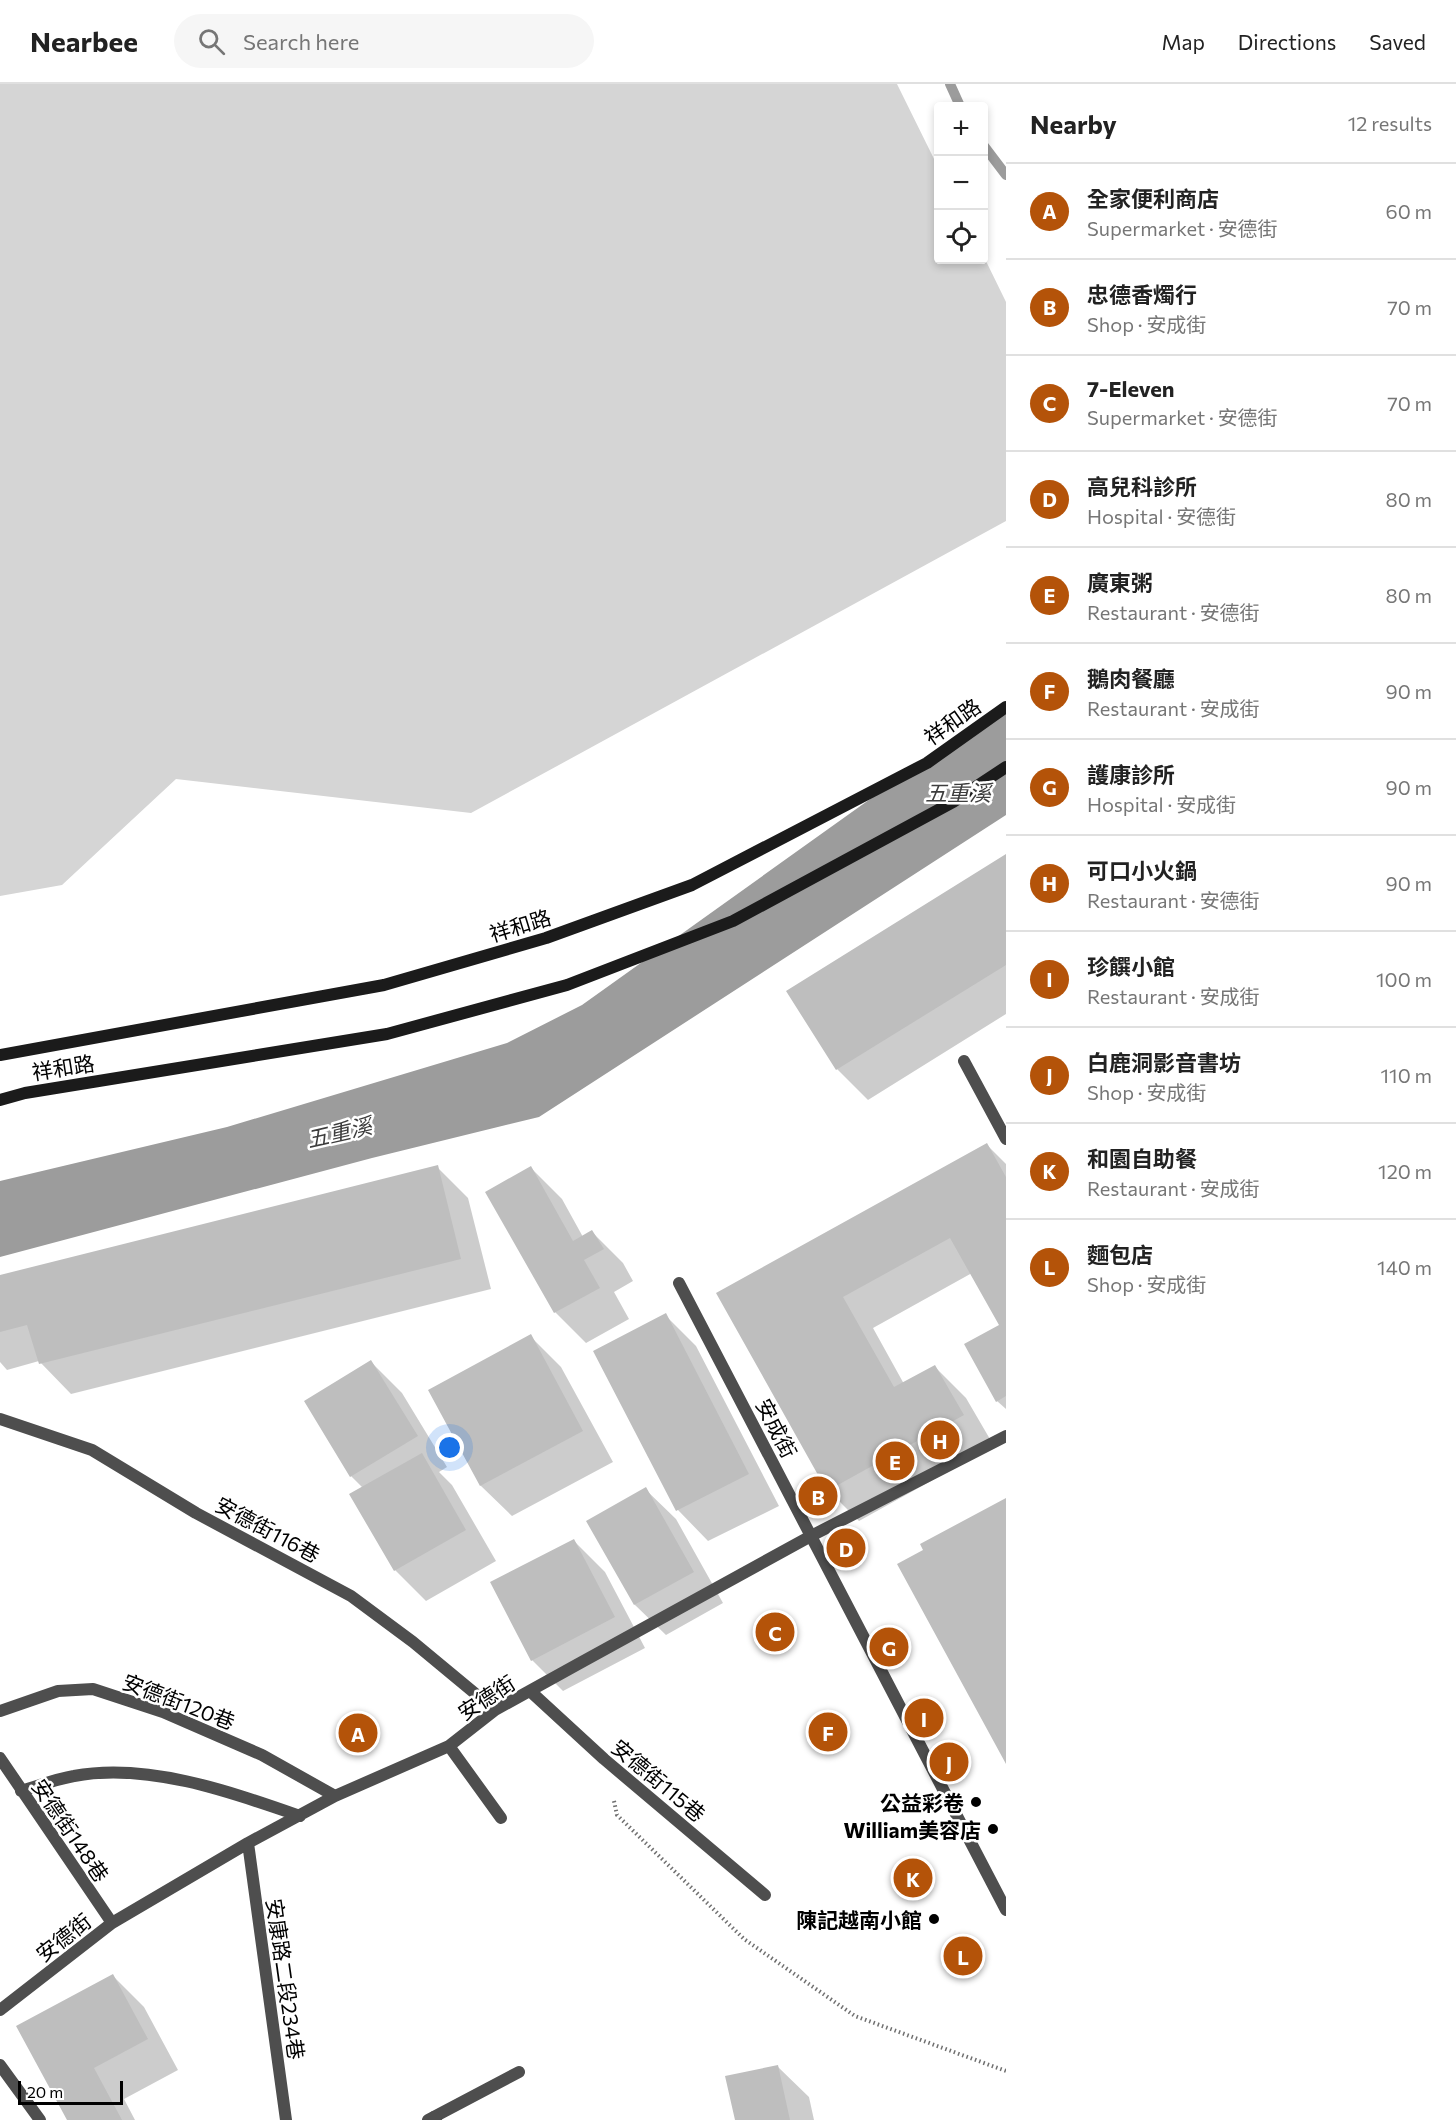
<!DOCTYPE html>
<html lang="en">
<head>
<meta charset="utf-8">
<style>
  body { margin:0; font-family:Commissioner,"Noto Sans TC",sans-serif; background:#f6f6f6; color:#222 }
  .controls { position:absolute; right:18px; top:18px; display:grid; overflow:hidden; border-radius:6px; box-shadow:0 3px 9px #0003 }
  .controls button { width:54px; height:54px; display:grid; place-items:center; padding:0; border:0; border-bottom:2px solid #e0e0e0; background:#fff; color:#222; font:30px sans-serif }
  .scale { position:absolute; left:18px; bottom:15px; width:105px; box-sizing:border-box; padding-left:6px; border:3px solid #000; border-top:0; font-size:16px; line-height:21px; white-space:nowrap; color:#000; -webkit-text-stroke:4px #fff; paint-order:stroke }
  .you { position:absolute; left:450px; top:1364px; width:21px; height:21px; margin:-15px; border:4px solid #fff; border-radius:50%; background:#1a73e8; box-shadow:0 0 0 9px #1a73e833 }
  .badge { display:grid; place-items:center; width:39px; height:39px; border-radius:50%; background:#b45309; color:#fff; font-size:20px; font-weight:700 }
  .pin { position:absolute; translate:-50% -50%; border:3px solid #fff; box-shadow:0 2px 6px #0006 }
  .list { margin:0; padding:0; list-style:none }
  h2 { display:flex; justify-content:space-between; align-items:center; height:78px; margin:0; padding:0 24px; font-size:26px }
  h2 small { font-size:20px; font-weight:400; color:#767676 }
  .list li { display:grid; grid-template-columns:39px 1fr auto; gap:18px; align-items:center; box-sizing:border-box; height:96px; padding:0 24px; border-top:2px solid #e0e0e0 }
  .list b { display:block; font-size:22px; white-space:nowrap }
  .list p { margin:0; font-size:20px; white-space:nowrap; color:#767676 }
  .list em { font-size:20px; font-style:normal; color:#767676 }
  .icon { flex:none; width:33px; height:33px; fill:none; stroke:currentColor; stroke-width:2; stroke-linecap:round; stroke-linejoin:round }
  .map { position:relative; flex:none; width:1006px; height:2036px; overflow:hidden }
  header { display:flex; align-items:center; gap:36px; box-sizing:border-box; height:84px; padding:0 30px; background:#fff; border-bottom:2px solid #e0e0e0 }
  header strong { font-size:28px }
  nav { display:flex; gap:33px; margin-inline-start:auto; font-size:21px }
  .search { width:420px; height:54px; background:#f6f6f6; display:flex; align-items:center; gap:15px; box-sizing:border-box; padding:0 21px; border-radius:33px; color:#767676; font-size:22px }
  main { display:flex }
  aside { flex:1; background:#fff }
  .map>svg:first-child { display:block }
  .green { fill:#d5d5d5 }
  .water { fill:#9c9c9c }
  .shadow { fill:#0003 }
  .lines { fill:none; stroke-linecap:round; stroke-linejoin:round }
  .stream { stroke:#9c9c9c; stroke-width:10 }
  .building { fill:#bebebe }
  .path { stroke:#707070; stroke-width:4; stroke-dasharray:1.5 3; stroke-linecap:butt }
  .lane { stroke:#4e4e4e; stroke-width:12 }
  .street { stroke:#4e4e4e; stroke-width:12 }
  .secondary { stroke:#1b1b1b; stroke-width:12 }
  .poi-dot { fill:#000; stroke:#fff; stroke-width:2 }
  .labels { text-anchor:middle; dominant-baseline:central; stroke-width:5; stroke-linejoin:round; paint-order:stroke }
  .street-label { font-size:21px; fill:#000; stroke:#fff }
  .poi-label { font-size:21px; font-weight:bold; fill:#000; stroke:#fff; text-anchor:end }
  .water-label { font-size:22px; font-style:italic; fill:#3d3d3d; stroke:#fff }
</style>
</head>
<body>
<header>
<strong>Nearbee</strong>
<div class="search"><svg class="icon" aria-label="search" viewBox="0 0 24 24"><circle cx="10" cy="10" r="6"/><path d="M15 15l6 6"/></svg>Search here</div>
<nav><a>Map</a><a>Directions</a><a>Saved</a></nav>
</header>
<main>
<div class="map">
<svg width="1006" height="2036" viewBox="0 0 1006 2036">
  <rect width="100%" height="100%" fill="#fff"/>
  <path class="green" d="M 0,0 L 897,0 L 938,83 L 938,176 L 984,176 L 984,173 L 1006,218 L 1006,437 L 471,729 L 176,695 L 62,801 L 0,812 Z"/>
  <path class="water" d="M 1006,618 L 1006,731 L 539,1033 L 372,1074 L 0,1173 L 0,1097 L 227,1043 L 507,959 L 582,921 Z"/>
  <path class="shadow" d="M 1006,772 L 1006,930 L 868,1016 L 837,985 Z
    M 987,1061 L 1006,1080 L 1006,1325 L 997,1317 L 1001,1241 L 972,1189 L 873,1244 L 904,1300 L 935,1283 L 966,1314 L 994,1362 L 859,1437 L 828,1406 L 718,1210 Z
    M 437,1083 L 468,1114 L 491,1205 L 71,1310 L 39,1277 L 7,1286 L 0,1278 L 0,1193 Z
    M 531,1084 L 562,1115 L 583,1153 L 592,1148 L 623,1179 L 633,1197 L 614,1208 L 629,1235 L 586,1259 L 555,1228 Z
    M 665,1231 L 696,1262 L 779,1422 L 708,1457 L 678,1426 L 595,1267 Z
    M 530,1252 L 561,1283 L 613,1378 L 512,1432 L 481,1402 L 430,1306 Z
    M 371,1278 L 402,1309 L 447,1383 L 439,1388 L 452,1401 L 496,1477 L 426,1517 L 395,1486 L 363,1404 L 351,1392 Z
    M 645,1405 L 676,1435 L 723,1519 L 666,1551 L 635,1521 Z
    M 574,1457 L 605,1488 L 645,1564 L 563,1607 L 532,1576 Z
    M 113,1892 L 144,1923 L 178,1986 L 124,2015 L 135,2036 L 68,2036 Z
    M 778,1983 L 809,2013 L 814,2036 L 736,2036 Z"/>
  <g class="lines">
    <path class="stream" d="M 950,0 L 960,22
      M 984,62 L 1006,91"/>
  </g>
  <path class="building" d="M 1006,770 L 1006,881 L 836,986 L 786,907 Z
    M 987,1059 L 1006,1093 L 1006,1312 L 996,1318 L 964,1260 L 999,1241 L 950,1154 L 843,1213 L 894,1303 L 935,1281 L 964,1331 L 827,1407 L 716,1209 Z
    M 438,1081 L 461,1175 L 39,1280 L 27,1241 L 0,1248 L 0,1191 Z
    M 531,1082 L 573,1157 L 592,1146 L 604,1165 L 584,1176 L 600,1204 L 554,1229 L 485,1108 Z
    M 666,1229 L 749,1390 L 676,1427 L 593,1267 Z
    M 531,1250 L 583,1347 L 480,1402 L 428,1306 Z
    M 371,1276 L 418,1352 L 350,1393 L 304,1317 Z
    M 422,1369 L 466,1446 L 394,1487 L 349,1410 Z
    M 646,1403 L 694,1488 L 634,1521 L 586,1437 Z
    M 1006,1414 L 1006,1680 L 897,1480 L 923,1466 L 920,1460 Z
    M 574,1455 L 615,1533 L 531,1577 L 490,1498 Z
    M 113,1890 L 148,1955 L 94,1984 L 122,2036 L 67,2036 L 16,1942 Z
    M 778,1981 L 790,2036 L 735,2036 L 725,1992 Z"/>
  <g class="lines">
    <path class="path" d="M 614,1717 L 617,1731 L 744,1855 L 855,1932 L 1006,1987"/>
    <path class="lane" d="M 0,1981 L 40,2036
      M 428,2036 L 519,1988"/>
    <path class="street" d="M 964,977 L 1006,1055
      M 679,1199 L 1006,1826
      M 0,1335 L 92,1366 L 196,1429 L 351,1512 L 413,1558 L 495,1626
      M 530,1607 L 604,1675 L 765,1811
      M 0,1627 L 58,1607 L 93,1605 L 163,1628 L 262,1671 L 335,1712
      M 449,1662 L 501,1734
      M 0,1674 L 112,1839
      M 21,1707 C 38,1702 56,1695 74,1692 C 147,1678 231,1708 300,1732
      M 248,1759 L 286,2036
      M 0,1926 L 112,1839 L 248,1759 L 335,1712 L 449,1662 L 495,1626 L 580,1579 L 811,1452 L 1006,1352
      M 434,2033 L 436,2036"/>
    <path class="secondary" d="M 0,971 L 384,901 L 546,854 L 692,801 L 927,679 L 1006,623
      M 0,1016 L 25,1009 L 387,950 L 567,901 L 733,837 L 953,718 L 1006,683"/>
  </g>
  <g class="poi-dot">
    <circle cx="976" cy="1718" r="6"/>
    <circle cx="993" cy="1745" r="6"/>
    <circle cx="934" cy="1835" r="6"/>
  </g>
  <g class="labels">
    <g class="street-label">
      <text transform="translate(952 637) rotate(-35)">祥和路</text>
      <text transform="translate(520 841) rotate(-17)">祥和路</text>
      <text transform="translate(63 983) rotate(-9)">祥和路</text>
      <text transform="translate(777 1344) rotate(63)">安成街</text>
      <text transform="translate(268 1445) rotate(28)">安德街116巷</text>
      <text transform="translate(486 1613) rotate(-33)">安德街</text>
      <text transform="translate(179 1617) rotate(21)">安德街120巷</text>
      <text transform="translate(659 1696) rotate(40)">安德街115巷</text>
      <text transform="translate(71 1746) rotate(56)">安德街148巷</text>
      <text transform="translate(63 1853) rotate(-38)">安德街</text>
      <text transform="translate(286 1895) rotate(82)">安康路二段234巷</text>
    </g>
    <g class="poi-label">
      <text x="964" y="1718">公益彩卷</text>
      <text x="981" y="1745">William美容店</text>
      <text x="922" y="1835">陳記越南小館</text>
    </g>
    <g class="water-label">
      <text x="958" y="708">五重溪</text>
      <text transform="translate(339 1048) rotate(-13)">五重溪</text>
    </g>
  </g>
</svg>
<div class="controls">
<button>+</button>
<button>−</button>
<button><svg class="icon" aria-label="locate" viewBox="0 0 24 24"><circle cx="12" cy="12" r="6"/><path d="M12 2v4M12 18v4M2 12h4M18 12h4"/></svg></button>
</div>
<div class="scale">20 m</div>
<div class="you"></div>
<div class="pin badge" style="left:358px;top:1649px">A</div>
<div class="pin badge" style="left:818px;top:1412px">B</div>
<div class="pin badge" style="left:775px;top:1548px">C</div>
<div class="pin badge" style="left:846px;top:1464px">D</div>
<div class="pin badge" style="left:895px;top:1377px">E</div>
<div class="pin badge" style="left:828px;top:1648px">F</div>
<div class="pin badge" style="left:889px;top:1563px">G</div>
<div class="pin badge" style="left:940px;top:1356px">H</div>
<div class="pin badge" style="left:924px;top:1634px">I</div>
<div class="pin badge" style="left:949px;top:1678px">J</div>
<div class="pin badge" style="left:913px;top:1794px">K</div>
<div class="pin badge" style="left:963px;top:1872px">L</div>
</div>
<aside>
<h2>Nearby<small>12 results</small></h2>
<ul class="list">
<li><span class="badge">A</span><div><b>全家便利商店</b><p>Supermarket · 安德街</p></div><em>60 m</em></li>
<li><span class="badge">B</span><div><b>忠德香燭行</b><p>Shop · 安成街</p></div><em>70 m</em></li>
<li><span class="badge">C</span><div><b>7-Eleven</b><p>Supermarket · 安德街</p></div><em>70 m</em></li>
<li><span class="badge">D</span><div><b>高兒科診所</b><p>Hospital · 安德街</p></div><em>80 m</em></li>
<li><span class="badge">E</span><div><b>廣東粥</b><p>Restaurant · 安德街</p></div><em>80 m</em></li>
<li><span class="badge">F</span><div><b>鵝肉餐廳</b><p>Restaurant · 安成街</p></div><em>90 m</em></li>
<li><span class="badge">G</span><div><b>護康診所</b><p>Hospital · 安成街</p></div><em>90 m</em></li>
<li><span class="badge">H</span><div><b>可口小火鍋</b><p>Restaurant · 安德街</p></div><em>90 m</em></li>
<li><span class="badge">I</span><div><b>珍饌小館</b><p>Restaurant · 安成街</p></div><em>100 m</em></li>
<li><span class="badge">J</span><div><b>白鹿洞影音書坊</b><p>Shop · 安成街</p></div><em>110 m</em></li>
<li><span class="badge">K</span><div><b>和園自助餐</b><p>Restaurant · 安成街</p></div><em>120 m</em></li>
<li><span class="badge">L</span><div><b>麵包店</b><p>Shop · 安成街</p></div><em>140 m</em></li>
</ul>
</aside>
</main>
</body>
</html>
